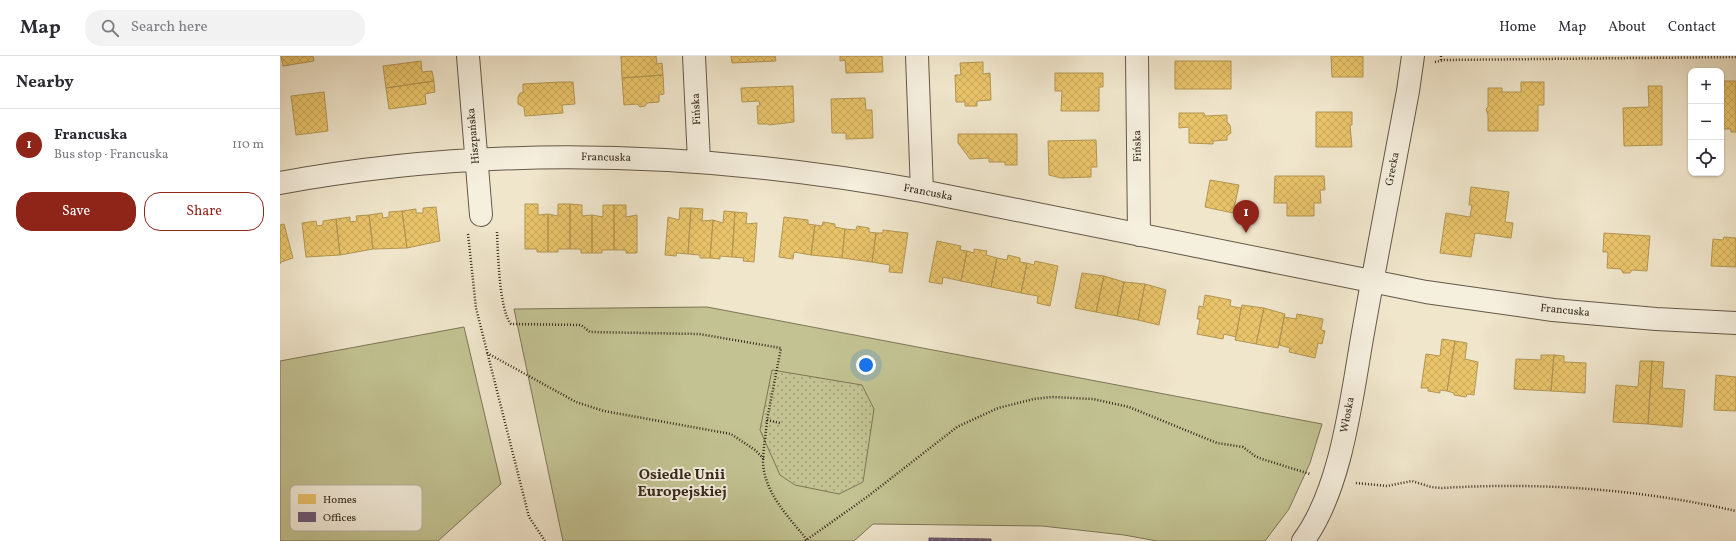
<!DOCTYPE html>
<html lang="en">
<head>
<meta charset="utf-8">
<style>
  body { margin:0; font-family:Vollkorn,serif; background:#f2f2f3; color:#2b2b33 }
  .controls { position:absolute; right:12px; top:12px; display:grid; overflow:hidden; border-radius:8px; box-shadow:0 1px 3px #0004 }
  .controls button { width:36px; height:36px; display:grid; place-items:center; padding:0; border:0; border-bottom:1px solid #e1e1e2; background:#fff; color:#2b2b33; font:20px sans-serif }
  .you { position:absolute; left:586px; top:309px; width:14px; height:14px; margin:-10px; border:3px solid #fff; border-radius:50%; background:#1a73e8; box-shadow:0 0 0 6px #1a73e833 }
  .badge { display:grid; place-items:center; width:26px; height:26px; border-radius:50%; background:#8f2418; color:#fff; font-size:13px; font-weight:700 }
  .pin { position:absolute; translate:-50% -33px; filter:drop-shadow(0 1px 2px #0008) }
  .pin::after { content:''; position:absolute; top:21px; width:14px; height:12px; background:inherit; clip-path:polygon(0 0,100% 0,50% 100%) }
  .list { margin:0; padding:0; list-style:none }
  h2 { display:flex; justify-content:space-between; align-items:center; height:52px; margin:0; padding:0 16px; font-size:17px }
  h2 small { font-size:13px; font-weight:400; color:#7c7c81 }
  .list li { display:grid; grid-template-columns:26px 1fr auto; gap:12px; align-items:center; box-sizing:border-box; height:72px; padding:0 16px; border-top:1px solid #e1e1e2 }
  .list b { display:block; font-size:15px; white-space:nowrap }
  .list p { margin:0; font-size:13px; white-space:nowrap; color:#7c7c81 }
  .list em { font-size:13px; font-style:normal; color:#7c7c81 }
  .actions { display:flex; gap:8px; padding:12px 16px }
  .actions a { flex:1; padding:9px 0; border:1px solid #8f2418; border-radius:16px; text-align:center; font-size:14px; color:#8f2418 }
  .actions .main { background:#8f2418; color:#fff }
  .icon { flex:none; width:22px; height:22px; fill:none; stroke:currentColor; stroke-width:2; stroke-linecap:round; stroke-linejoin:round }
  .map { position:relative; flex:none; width:1456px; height:485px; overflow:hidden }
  header { display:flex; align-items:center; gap:24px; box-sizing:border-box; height:56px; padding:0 20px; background:#fff; border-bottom:1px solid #e1e1e2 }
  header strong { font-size:19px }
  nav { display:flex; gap:22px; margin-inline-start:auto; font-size:14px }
  .search { width:280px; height:36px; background:#f2f2f3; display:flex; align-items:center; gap:10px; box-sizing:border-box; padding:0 14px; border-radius:16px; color:#7c7c81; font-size:15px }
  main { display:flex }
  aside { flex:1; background:#fff }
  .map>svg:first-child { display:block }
  .green { fill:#c2c292; stroke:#7c7656 }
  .park { fill:url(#park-dots); stroke:#7c7656 }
  .homes { fill:url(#homes-cross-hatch); stroke:#b39652 }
  .offices { fill:url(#offices-cross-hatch); stroke:#5c4b5e }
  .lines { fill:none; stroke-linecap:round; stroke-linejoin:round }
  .minor-casing { stroke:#645847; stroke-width:24 }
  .path { stroke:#35291b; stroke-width:2.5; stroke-dasharray:1 2; stroke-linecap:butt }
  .minor { stroke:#f5efde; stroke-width:22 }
  .labels { text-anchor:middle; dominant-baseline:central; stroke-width:4; stroke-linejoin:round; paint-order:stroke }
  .street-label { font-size:11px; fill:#35291b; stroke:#f5efde }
  .district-label { font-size:15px; font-weight:bold; fill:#35291b; stroke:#f5efde }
  .key { fill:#f5efde; stroke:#bbb4a4; stroke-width:1 }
  .key-label { font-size:11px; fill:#35291b }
</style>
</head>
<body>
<header>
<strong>Map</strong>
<div class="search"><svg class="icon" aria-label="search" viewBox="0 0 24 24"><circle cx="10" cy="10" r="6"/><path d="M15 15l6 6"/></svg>Search here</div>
<nav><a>Home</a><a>Map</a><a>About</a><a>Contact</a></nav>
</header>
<main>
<aside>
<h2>Nearby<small></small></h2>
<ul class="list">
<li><span class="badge">1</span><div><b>Francuska</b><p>Bus stop · Francuska</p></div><em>110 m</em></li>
</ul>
<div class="actions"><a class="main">Save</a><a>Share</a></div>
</aside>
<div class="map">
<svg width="1456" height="485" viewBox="0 0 1456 485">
  <defs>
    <pattern id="park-dots" width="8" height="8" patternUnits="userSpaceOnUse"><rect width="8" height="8" fill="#c2c292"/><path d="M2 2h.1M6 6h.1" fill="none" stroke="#9e9e76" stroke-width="1.8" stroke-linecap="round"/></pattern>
    <pattern id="homes-cross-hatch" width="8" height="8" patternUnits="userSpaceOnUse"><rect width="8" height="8" fill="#e9c46a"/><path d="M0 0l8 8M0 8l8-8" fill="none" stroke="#c8a85b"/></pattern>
    <pattern id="offices-cross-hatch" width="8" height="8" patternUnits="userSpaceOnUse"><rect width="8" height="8" fill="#6d597a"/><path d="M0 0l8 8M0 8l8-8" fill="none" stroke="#82728a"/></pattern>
  </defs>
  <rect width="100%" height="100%" fill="#f0e6cc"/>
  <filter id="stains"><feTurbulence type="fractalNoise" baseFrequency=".005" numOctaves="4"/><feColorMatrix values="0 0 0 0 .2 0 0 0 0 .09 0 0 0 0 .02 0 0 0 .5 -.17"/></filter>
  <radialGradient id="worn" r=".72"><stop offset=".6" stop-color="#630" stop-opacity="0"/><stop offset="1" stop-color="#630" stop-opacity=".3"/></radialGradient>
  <path class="green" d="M 427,251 L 1042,368 L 1030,407 L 1009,453 L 985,485 L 877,485 L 844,479 L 762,470 L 593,468 L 574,485 L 283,485 L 234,253 Z
    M 184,271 L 221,428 L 158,485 L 0,485 L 0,305 Z"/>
  <path class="park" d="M 492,314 L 582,329 L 594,353 L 583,426 L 559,438 L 515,429 L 500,419 L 480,374 Z"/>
  <path class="homes" d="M 1,0 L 33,0 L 34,5 L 3,10 Z
    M 341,0 L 376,0 L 377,8 L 382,7 L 383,19 L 342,22 Z
    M 451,0 L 495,0 L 496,5 L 452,7 Z
    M 560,0 L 602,0 L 603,16 L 566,17 L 565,4 L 560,5 Z
    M 1051,0 L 1083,0 L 1083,21 L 1052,21 Z
    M 141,5 L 142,16 L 152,15 L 154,25 L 106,32 L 103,10 Z
    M 895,5 L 951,5 L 951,33 L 895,33 Z
    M 703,6 L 703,18 L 710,17 L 711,44 L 697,45 L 697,50 L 685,50 L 685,46 L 676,46 L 675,19 L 681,19 L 680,7 Z
    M 775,17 L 823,17 L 823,31 L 819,31 L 819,55 L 781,55 L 782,35 L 775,35 Z
    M 383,19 L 384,38 L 379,39 L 379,46 L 367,47 L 365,50 L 360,51 L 357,48 L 344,49 L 342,22 Z
    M 154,25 L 155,36 L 145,38 L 146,48 L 109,53 L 106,32 Z
    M 1441,25 L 1456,25 L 1456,76 L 1451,76 L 1451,73 L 1441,73 Z
    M 281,26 L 293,26 L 295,48 L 282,49 L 283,57 L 245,60 L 244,51 L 238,48 L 238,41 L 240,37 L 243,37 L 243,28 Z
    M 1241,26 L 1264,26 L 1264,49 L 1258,49 L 1258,75 L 1208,75 L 1208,59 L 1206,53 L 1208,51 L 1208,32 L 1222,32 L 1222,36 L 1241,36 Z
    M 513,30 L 514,66 L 489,69 L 488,68 L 478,68 L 477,50 L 480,50 L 479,45 L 462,46 L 461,32 Z
    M 1368,30 L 1382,30 L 1382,89 L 1344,90 L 1343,52 L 1369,51 Z
    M 44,36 L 48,75 L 16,79 L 11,40 Z
    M 585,42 L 586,54 L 592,54 L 593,82 L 566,83 L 566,77 L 552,77 L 551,43 Z
    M 1036,56 L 1072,56 L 1072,69 L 1070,69 L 1072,91 L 1036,91 Z
    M 899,57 L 924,57 L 925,60 L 947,59 L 947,66 L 950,69 L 951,77 L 947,80 L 947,84 L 933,85 L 933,88 L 909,87 L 909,71 L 899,72 Z
    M 678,78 L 737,78 L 737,109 L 725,109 L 725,106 L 709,106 L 709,102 L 690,103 L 678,87 Z
    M 816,84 L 817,111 L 811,111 L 811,121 L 781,122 L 769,119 L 768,85 Z
    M 995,120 L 1044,120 L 1045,134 L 1040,134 L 1041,147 L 1034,147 L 1034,160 L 1007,160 L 1007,147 L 994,147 Z
    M 930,124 L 959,129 L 953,157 L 925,151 Z
    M 1191,131 L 1229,136 L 1225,166 L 1233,167 L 1231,182 L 1195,177 L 1191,201 L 1160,197 L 1166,157 L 1190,161 L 1192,149 L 1189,149 Z
    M 245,148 L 258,148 L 258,159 L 268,158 L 268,196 L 257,196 L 257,193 L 245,193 Z
    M 278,148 L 290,148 L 290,193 L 278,193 L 278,196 L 268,196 L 268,158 L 278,160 Z
    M 290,148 L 302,149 L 302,160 L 312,159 L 312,197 L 301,197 L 301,193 L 290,193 Z
    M 323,149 L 334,149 L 334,194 L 322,194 L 322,197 L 312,197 L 312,159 L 323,161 Z
    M 334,149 L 346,149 L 346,161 L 357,159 L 357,197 L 346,197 L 346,194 L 334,194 Z
    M 156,151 L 160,185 L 127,192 L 122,155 L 136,153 L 136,157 L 143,157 L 143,152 Z
    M 400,152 L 411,152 L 408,198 L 397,197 L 396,200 L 385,199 L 388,161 L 399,164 Z
    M 411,152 L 423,153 L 422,165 L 433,164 L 430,202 L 420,202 L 420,199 L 408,198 Z
    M 122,155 L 127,192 L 93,193 L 89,159 L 102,157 L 103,162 L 109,161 L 109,156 Z
    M 444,155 L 455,156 L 452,201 L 440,200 L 440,203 L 430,202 L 433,164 L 443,167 Z
    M 455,156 L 467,157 L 466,168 L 477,167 L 474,206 L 463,205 L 464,202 L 452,201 Z
    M 89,159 L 93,193 L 60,199 L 56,163 L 70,161 L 70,166 L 77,165 L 76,160 Z
    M 504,161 L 528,164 L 528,168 L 535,169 L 531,199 L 514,196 L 513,203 L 499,201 Z
    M 56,163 L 60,199 L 26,201 L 22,167 L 36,165 L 37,170 L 43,169 L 43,165 Z
    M 543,166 L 555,168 L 555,171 L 565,173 L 562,202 L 531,199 L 535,169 L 542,170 Z
    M 4,168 L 13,202 L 1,206 L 0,208 L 0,169 Z
    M 577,170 L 589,172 L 589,176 L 596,177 L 592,206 L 562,202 L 565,173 L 576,174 Z
    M 603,174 L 628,177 L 622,217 L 609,216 L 610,209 L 592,206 L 596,177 L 603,177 Z
    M 1324,177 L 1370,180 L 1367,215 L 1352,214 L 1350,217 L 1343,217 L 1341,213 L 1327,212 L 1328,196 L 1323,196 Z
    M 1444,181 L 1456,182 L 1456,211 L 1431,210 L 1433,183 L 1443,184 Z
    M 657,185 L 681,190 L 680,194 L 687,195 L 681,225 L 663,221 L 662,228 L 649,226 Z
    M 694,193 L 707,195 L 706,199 L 717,202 L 711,231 L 681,225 L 687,195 L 694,197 Z
    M 728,199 L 740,202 L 740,206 L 747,207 L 741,237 L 711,231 L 717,202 L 727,204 Z
    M 755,205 L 778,210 L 770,250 L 757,247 L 758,240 L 741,237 L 747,207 L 754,209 Z
    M 802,217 L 824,220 L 816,256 L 795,252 Z
    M 824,220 L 844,226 L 837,260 L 816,256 Z
    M 844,226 L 865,228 L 858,264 L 837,260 Z
    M 865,228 L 886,234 L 879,269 L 858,264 Z
    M 925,239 L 951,244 L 950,250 L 961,252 L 956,281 L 944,278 L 943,283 L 917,278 L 920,263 L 917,263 L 919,250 L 923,251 Z
    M 962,249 L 984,252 L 976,288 L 955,284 Z
    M 984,252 L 1005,258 L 998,292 L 976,288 Z
    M 1017,258 L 1043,263 L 1041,274 L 1045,275 L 1042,288 L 1038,287 L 1035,302 L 1009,296 L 1010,292 L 999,289 L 1004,261 L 1016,263 Z
    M 1162,283 L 1175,285 L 1167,335 L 1160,334 L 1160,337 L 1148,335 L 1148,332 L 1141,332 L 1146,298 L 1160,300 Z
    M 1175,285 L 1187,287 L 1185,303 L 1198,306 L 1194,339 L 1187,338 L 1186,341 L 1174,339 L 1174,337 L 1167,335 Z
    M 1261,299 L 1274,299 L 1271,335 L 1234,333 L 1236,303 L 1261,304 Z
    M 1274,299 L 1284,300 L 1284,306 L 1306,307 L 1305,337 L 1271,335 Z
    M 1360,305 L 1372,305 L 1368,368 L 1333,366 L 1336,329 L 1358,331 Z
    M 1372,305 L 1384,306 L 1382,332 L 1405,334 L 1402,371 L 1368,368 Z
    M 1436,319 L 1456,321 L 1456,355 L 1434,354 Z"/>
  <path class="offices" d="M 649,482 L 711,483 L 711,485 L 649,485 Z"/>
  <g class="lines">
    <defs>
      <path id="minor" d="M 188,0 L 201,159
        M 414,0 L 419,105
        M 637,0 L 642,135
        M 857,0 L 859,179
        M 0,127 C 212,88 430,96 642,135 L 1146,236 L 1273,254 L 1376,263 L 1456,267
        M 1023,485 C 1063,431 1072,336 1084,271 C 1098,192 1113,113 1128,35 L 1133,0"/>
    </defs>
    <use href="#minor" class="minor-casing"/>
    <path class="path" d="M 1161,0 L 1161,4
      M 1155,6 L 1164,4 L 1456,1
      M 217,176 C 218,196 219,254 231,268 L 301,269 L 310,276 L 419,278 L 501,292 L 487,364 L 500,367
      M 188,178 L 196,252 L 249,461 L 265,485
      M 207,297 L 296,346 L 324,355 L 451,378 L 475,394 L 484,403
      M 487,364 C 486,378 483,393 483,407 C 485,438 509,461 527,484
      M 1076,427 L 1107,430 L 1132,425 L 1151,431 L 1162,432 C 1261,426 1359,433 1456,455
      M 525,485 L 587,441 L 677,371 L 718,352 L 754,343 L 772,341 L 813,343 L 849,351 L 937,387 L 963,391 L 975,400 L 982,403 L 1030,418"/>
    <use href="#minor" class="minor"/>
  </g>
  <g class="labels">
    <g class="street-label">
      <text transform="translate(417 53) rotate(-93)">Fińska</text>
      <text transform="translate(194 80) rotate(-95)">Hiszpańska</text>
      <text transform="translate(858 90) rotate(-91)">Fińska</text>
      <text transform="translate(326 102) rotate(1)">Francuska</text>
      <text transform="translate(1113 113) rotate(-79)">Grecka</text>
      <text transform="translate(648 137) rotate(11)">Francuska</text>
      <text transform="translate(1285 255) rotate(6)">Francuska</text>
      <text transform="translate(1068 359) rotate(-79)">Włoska</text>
    </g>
    <g class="district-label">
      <text x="402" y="419">Osiedle Unii<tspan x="402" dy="17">Europejskiej</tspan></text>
    </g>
  </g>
  <rect x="10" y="429" width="132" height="46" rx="6" class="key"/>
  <rect x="18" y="438" width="18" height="10" fill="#e9c46a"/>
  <rect x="18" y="456" width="18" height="10" fill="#6d597a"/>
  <g class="key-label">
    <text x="43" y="447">Homes</text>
    <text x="43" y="465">Offices</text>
  </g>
  <rect width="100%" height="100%" filter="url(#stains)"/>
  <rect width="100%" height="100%" fill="url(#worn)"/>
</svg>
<div class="controls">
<button>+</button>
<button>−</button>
<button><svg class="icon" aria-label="locate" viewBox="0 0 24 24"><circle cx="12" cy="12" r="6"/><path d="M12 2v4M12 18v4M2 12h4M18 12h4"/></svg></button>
</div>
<div class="you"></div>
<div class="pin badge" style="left:966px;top:177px">1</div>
</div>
</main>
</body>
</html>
